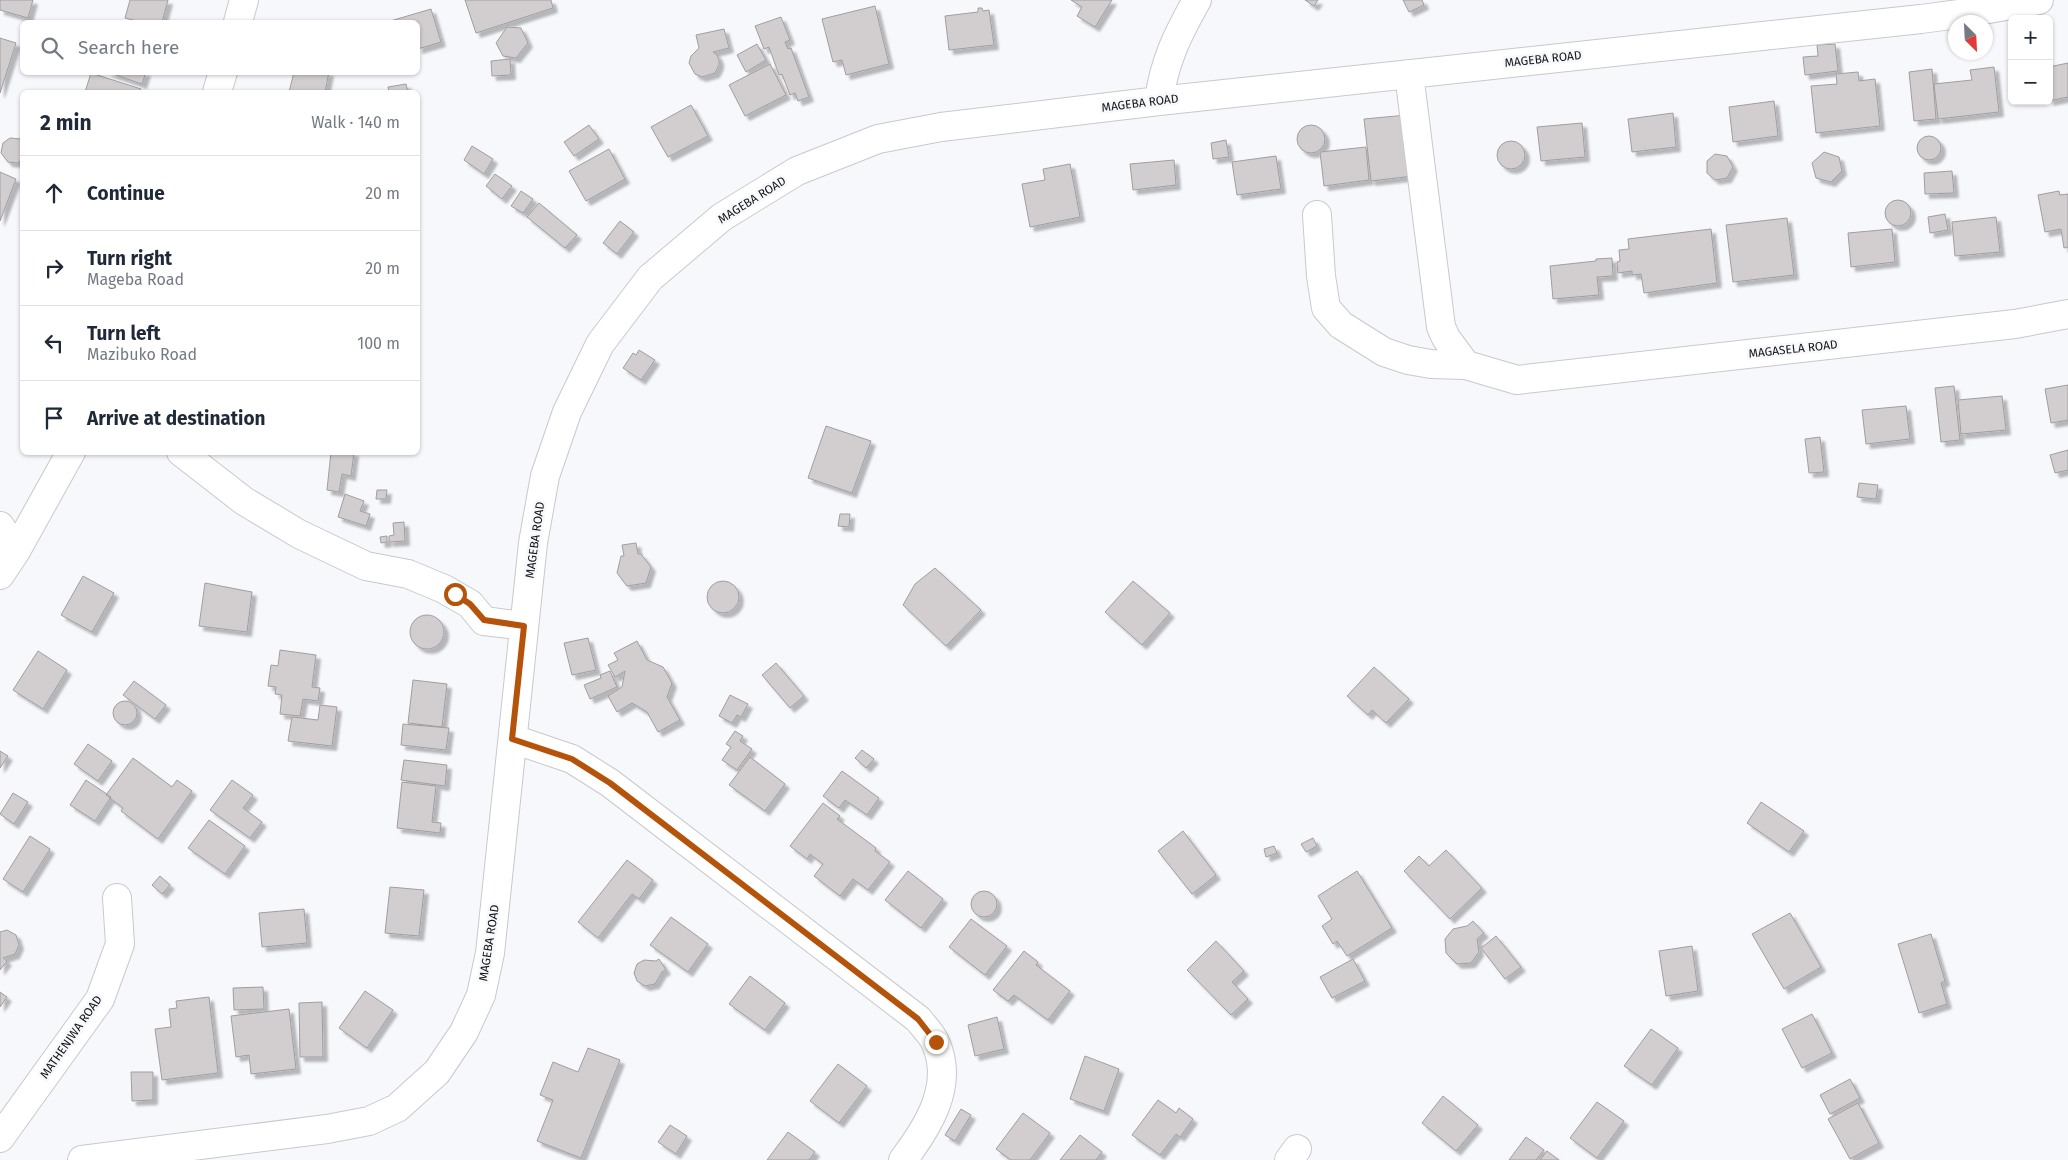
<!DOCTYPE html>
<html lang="en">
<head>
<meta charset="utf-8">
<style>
  body { margin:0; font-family:"Fira Sans",sans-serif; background:#f2f2f3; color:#1f2937 }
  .controls { position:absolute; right:15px; top:15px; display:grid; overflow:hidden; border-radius:8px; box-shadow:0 1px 4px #0004 }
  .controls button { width:45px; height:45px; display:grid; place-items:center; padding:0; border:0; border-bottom:1px solid #e0e1e3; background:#fff; color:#1f2937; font:25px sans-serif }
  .compass { position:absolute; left:1948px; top:15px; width:45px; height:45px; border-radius:50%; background:#fff; box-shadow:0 1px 4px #0004; rotate:156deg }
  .stop { position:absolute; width:15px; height:15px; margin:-11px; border:4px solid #b45309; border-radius:50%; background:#fff }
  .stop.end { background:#b45309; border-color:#fff; box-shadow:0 1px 5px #0008 }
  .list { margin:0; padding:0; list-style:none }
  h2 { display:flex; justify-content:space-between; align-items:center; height:65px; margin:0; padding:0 20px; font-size:21px }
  h2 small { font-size:16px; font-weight:400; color:#747a83 }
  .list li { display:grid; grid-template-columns:32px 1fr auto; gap:15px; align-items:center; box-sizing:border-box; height:75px; padding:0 20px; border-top:1px solid #e0e1e3 }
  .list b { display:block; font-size:19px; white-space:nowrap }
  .list p { margin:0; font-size:16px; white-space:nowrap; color:#747a83 }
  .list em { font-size:16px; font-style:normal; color:#747a83 }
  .icon { flex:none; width:28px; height:28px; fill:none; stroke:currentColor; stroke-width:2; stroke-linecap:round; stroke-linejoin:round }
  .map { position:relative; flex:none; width:2068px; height:1160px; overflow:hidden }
  .search { position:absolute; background:#fff; box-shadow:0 1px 4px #0004; left:20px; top:20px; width:400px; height:55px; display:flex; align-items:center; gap:12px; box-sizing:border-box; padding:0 18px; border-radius:8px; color:#747a83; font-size:19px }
  .panel { position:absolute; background:#fff; box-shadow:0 1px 4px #0004; left:20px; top:90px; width:400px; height:365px; border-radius:8px }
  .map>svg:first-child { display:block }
  .building { fill:#d2cdcf; stroke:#a29d9f; filter:url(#shadow) }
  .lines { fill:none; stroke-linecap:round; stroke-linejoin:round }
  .minor-casing { stroke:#c8c9cd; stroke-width:30 }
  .minor { stroke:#fff; stroke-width:28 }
  .route { stroke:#b45309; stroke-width:6 }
  .labels { text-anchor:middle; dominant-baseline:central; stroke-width:5; stroke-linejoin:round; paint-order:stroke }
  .street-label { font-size:12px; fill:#131415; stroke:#f6f8fc }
</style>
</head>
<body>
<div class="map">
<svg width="2068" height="1160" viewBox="0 0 2068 1160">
  <defs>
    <filter id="shadow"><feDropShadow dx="4.5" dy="4.5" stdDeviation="1" flood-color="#0004"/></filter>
  </defs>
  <rect width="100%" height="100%" fill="#f6f8fc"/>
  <path class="building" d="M 0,0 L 33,0 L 28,18 L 0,10 Z
    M 130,0 L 168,0 L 162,22 L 141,22 L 125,18 Z
    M 465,0 L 551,0 L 553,8 L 476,33 Z
    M 1071,0 L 1112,0 L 1095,27 L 1077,16 L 1082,7 Z
    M 1305,0 L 1318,0 L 1314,6 Z
    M 1403,0 L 1422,0 L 1424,5 L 1409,12 Z
    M 875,6 L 889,64 L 846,75 L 842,60 L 833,62 L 822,19 Z
    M 978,8 L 982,8 L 983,11 L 989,10 L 994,45 L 949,50 L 945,16 L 978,12 Z
    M 431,9 L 441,42 L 418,49 L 418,22 L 387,22 Z
    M 781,17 L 790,40 L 785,42 L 788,49 L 791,48 L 809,97 L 798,101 L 795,93 L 790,95 L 782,74 L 779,75 L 769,47 L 764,49 L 755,26 Z
    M 507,27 L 521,28 L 528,43 L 516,58 L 503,56 L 496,43 Z
    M 724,29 L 729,48 L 713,52 L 717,55 L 719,60 L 719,65 L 715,73 L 702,77 L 695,74 L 689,63 L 691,56 L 699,48 L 696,35 Z
    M 0,38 L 16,43 L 0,93 Z
    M 757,44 L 766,60 L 746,72 L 737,55 Z
    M 1835,44 L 1838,71 L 1805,75 L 1803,57 L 1818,56 L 1817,45 Z
    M 510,59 L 511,75 L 492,76 L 491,61 Z
    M 2068,63 L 2068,97 L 2049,101 L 2049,67 Z
    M 770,64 L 786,95 L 745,116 L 729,85 Z
    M 1994,67 L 1999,112 L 1938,119 L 1934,84 L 1972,80 L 1970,70 Z
    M 1932,69 L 1936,119 L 1914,121 L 1909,72 Z
    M 107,72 L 146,72 L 142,84 Z
    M 294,72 L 329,72 L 325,92 L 289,92 Z
    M 1858,72 L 1859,81 L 1875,79 L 1880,126 L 1816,133 L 1811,86 L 1837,84 L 1836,74 Z
    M 91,73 L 141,89 L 139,92 L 85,92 Z
    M 406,84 L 408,92 L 389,92 L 388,87 Z
    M 1774,101 L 1778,136 L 1733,142 L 1729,107 Z
    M 691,105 L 708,136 L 668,157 L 651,127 Z
    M 1673,113 L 1676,147 L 1632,152 L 1628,119 Z
    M 1407,115 L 1413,176 L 1371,181 L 1364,119 Z
    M 1582,123 L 1585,157 L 1541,161 L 1537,127 Z
    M1297 139a14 14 0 1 1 28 0a14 14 0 1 1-28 0Z
    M 589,125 L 599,139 L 574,156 L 564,142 Z
    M1917 148a12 12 0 1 1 24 0a12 12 0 1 1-24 0Z
    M 10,138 L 20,139 L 22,141 L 22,159 L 18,163 L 8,162 L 1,153 L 3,143 Z
    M 1226,140 L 1229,157 L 1213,159 L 1211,143 Z
    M1497 155a14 14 0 1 1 28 0a14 14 0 1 1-28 0Z
    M 472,146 L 493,159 L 484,174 L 464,160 Z
    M 1366,147 L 1369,180 L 1324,186 L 1320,152 Z
    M 609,149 L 625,179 L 586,201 L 569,171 Z
    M 1824,152 L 1839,157 L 1842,171 L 1831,182 L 1816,178 L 1812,163 Z
    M 1715,154 L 1727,156 L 1733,167 L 1727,178 L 1715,180 L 1707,173 L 1707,161 Z
    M 1276,156 L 1281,189 L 1237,195 L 1232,162 Z
    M 1174,160 L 1176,185 L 1133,190 L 1130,164 Z
    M 1070,164 L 1080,217 L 1030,227 L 1022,184 L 1045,180 L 1043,169 Z
    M 1952,171 L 1954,193 L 1925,194 L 1924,173 Z
    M 0,172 L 16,179 L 0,221 Z
    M 495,174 L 512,186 L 502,199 L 486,186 Z
    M 521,191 L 533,199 L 523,213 L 511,206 Z
    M 2059,191 L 2060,195 L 2068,194 L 2068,247 L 2064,248 L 2061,229 L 2045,232 L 2038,195 Z
    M1885 213a13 13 0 1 1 26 0a13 13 0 1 1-26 0Z
    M 539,203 L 577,235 L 565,248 L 527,217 Z
    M 1945,214 L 1948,230 L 1930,233 L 1928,217 Z
    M 1996,217 L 2000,252 L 1955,256 L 1952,222 Z
    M 1787,218 L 1794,275 L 1733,282 L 1726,225 Z
    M 620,221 L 634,232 L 617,254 L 603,243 Z
    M 1711,229 L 1717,283 L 1644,293 L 1641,274 L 1632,275 L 1632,271 L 1618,273 L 1617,262 L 1620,261 L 1619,250 L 1629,249 L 1628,239 Z
    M 1892,229 L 1895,262 L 1851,267 L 1848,233 Z
    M 1612,258 L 1613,276 L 1597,277 L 1599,295 L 1553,299 L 1550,266 L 1596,261 L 1596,259 Z
    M 639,350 L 655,360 L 641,380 L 623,368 L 633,353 L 636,355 Z
    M 2068,385 L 2068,420 L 2051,423 L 2045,389 Z
    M 1954,386 L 1960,440 L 1941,442 L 1935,388 Z
    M 2002,396 L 2006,430 L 1961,434 L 1958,400 Z
    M 1906,406 L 1910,439 L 1866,444 L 1862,410 Z
    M 826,426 L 871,441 L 852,493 L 808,478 Z
    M 1820,437 L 1824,472 L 1809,473 L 1805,439 Z
    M 2068,450 L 2068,470 L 2055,473 L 2050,455 Z
    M 331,452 L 354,452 L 351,476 L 342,474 L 339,492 L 327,490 Z
    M 1859,483 L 1878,485 L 1876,499 L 1857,497 Z
    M 377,490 L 387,490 L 386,499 L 376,499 Z
    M 345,494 L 364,501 L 360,511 L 370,514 L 366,526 L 338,517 Z
    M 840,514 L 850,514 L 849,527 L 838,526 Z
    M 404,522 L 405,541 L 389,542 L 389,536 L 394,535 L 393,523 Z
    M 387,536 L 387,542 L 381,543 L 380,537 Z
    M 636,543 L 638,554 L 641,554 L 651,567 L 646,583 L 627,586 L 617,573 L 621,556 L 624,556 L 622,545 Z
    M 935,568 L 981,610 L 946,646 L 903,605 L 915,584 Z
    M 83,576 L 114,593 L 92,632 L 61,615 Z
    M 1133,581 L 1170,613 L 1142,645 L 1105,612 Z
    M707 597a16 16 0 1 1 32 0a16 16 0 1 1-32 0Z
    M 205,583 L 252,592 L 247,632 L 199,626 Z
    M410 632a17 17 0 1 1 34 0a17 17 0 1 1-34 0Z
    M 588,638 L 596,670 L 572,675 L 564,643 Z
    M 637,641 L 647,660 L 663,667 L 672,683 L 667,697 L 680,720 L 658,732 L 647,712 L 632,703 L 617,712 L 608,696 L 622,687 L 625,671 L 615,677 L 608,665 L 618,660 L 614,653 Z
    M 280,650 L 316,655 L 312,687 L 320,688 L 318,701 L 303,699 L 300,716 L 280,714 L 282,695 L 275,694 L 276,687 L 268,686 L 271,665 L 278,666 Z
    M 38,651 L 67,670 L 43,709 L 13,690 Z
    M 776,663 L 804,696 L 790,708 L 762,675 Z
    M 1374,667 L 1409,699 L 1386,723 L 1372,710 L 1368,715 L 1347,696 Z
    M 610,671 L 617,687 L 590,699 L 584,685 L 601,678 L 600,675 Z
    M 413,680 L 447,684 L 442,727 L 408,723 Z
    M 134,681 L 166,705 L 155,719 L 123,695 Z
    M 730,695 L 748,704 L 741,717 L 737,715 L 732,723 L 719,716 Z
    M113 713a12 12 0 1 1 24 0a12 12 0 1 1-24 0Z
    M 320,705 L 337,707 L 332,746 L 288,741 L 292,717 L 318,720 Z
    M 403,724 L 449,728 L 446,750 L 401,745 Z
    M 735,731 L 743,736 L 740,741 L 752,749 L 737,770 L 722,760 L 731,747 L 726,744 Z
    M 88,744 L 112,761 L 98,781 L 74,764 Z
    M 862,750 L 874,759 L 866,768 L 855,758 Z
    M 0,751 L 8,756 L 0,768 Z
    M 750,757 L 785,784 L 765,811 L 729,785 Z
    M 133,758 L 172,787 L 177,780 L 192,791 L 158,839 L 121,811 L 123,808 L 106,795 Z
    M 404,760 L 447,765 L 445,786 L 401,780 Z
    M 842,771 L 879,798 L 867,815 L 845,800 L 839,808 L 823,796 Z
    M 86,780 L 111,797 L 95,821 L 70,805 Z
    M 232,780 L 253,795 L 243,808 L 262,822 L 250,838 L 210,810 Z
    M 402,782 L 436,786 L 432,822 L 441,823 L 440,833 L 397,828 Z
    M 13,793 L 28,802 L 14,824 L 0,814 Z
    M 1761,802 L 1804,831 L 1789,852 L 1747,823 Z
    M 823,803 L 840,816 L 837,819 L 876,848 L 875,851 L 890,862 L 868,890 L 853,879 L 840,896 L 814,876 L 823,864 L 810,854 L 807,859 L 790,846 Z
    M 209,820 L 245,846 L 225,874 L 188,848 Z
    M 1183,831 L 1216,875 L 1192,894 L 1158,851 Z
    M 30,836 L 50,849 L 23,892 L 3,879 Z
    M 1313,838 L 1317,846 L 1306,852 L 1301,844 Z
    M 1274,846 L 1277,853 L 1266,857 L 1264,849 Z
    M 1446,850 L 1482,888 L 1450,919 L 1404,871 L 1419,856 L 1429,866 Z
    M 627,860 L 653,880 L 639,899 L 632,894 L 598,938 L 578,922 Z
    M 908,871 L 943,899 L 921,928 L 885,900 Z
    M 1357,871 L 1392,928 L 1347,956 L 1337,941 L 1333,944 L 1322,926 L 1332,919 L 1318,896 Z
    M 160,876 L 170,885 L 162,894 L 152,885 Z
    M 390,887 L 424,890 L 419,936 L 385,933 Z
    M971 904a13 13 0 1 1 26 0a13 13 0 1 1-26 0Z
    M 304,909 L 307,943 L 262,947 L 259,913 Z
    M 1790,913 L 1821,967 L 1784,989 L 1752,934 Z
    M 671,917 L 708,944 L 688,972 L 650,945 Z
    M 971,919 L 1007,946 L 985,975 L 949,947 Z
    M 1473,921 L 1484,933 L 1477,939 L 1479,952 L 1471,963 L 1457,964 L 1446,953 L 1445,939 L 1453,929 L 1467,926 Z
    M 7,930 L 16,935 L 19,945 L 15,954 L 3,958 L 7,961 L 0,970 L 0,932 Z
    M 1931,934 L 1945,981 L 1941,983 L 1947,1004 L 1919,1013 L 1898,944 Z
    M 1496,936 L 1521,967 L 1505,979 L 1481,948 Z
    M 1216,941 L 1244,971 L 1232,982 L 1248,999 L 1231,1015 L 1187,970 Z
    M 1692,946 L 1698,991 L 1666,996 L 1659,951 Z
    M 1024,951 L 1038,962 L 1036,965 L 1070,991 L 1048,1020 L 1014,995 L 1008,1001 L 993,990 Z
    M 659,959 L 666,970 L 662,972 L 655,984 L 645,986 L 637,981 L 634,973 L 637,964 L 644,960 L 656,961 Z
    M 1353,959 L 1365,981 L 1332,998 L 1320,977 Z
    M 750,976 L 785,1003 L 765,1030 L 729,1004 Z
    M 263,987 L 264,1009 L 234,1010 L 233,988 Z
    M 365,991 L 393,1010 L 367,1048 L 339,1028 Z
    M 0,992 L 7,997 L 0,1007 Z
    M 209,997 L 218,1073 L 162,1080 L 155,1029 L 171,1027 L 169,1009 L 177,1008 L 176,1001 Z
    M 322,1002 L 323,1057 L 300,1057 L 299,1003 Z
    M 289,1009 L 296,1069 L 251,1074 L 249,1055 L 236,1057 L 231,1016 Z
    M 1812,1014 L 1832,1053 L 1802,1068 L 1782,1029 Z
    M 997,1017 L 1004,1049 L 975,1056 L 968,1025 Z
    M 1651,1029 L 1678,1048 L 1652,1085 L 1624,1066 Z
    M 588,1048 L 620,1060 L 581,1158 L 537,1141 L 553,1100 L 540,1095 L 553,1062 L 578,1072 Z
    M 1085,1056 L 1119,1069 L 1104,1111 L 1070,1099 Z
    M 838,1064 L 867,1086 L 839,1123 L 810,1101 Z
    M 131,1072 L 153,1072 L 153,1100 L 132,1101 Z
    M 1850,1079 L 1860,1098 L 1830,1114 L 1820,1095 Z
    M 1443,1096 L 1478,1125 L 1456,1151 L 1422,1123 Z
    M 1158,1100 L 1176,1113 L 1179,1108 L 1193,1119 L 1180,1137 L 1176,1134 L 1160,1155 L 1132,1135 Z
    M 1597,1102 L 1624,1121 L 1597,1158 L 1570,1138 Z
    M 1858,1103 L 1879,1143 L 1850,1159 L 1828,1119 Z
    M 961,1109 L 971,1115 L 955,1141 L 945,1135 Z
    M 1023,1113 L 1050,1133 L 1030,1160 L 1011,1160 L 996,1149 Z
    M 670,1125 L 687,1136 L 676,1154 L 658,1142 Z
    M 788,1132 L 815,1152 L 809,1160 L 767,1160 Z
    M 1080,1135 L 1102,1152 L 1096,1160 L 1060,1160 Z
    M 1526,1137 L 1544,1150 L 1536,1160 L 1509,1160 Z
    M 1547,1151 L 1559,1160 L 1540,1160 Z"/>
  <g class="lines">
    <defs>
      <path id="minor" d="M 238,22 L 244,0
        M 1409,74 L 1441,327 L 1446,338 L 1466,365 L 1517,380 L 2015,324 L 2068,314
        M 217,92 L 223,72
        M 1159,101 C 1164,61 1178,34 1197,0
        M 1317,215 L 1321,276 L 1326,308 L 1341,325 L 1384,352 L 1408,360 L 1431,364 L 1466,365
        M 181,452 L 244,501 L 299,534 L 366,566 L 408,574 L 444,589 L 470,604 L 484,621 L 524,626
        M 0,526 L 16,551
        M 0,575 L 16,551 L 71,452
        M 513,739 L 572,759 L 610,783 L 918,1019 C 924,1027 933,1035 936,1044 C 954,1086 928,1127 903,1160
        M 0,1138 L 100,999 L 120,944 L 117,898
        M 82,1160 L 327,1129 L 369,1121 L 397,1108 L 437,1072 L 464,1032 L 481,995 L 490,953 L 533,543 L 545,476 L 567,412 L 600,344 L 650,278 L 722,217 L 797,171 L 878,139 L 941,127 L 1159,101 L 1921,19 L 1966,13 L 2039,0
        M 1289,1160 L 1297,1149"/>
    </defs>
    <use href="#minor" class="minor-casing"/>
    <use href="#minor" class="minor"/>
  </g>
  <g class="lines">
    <path class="route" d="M 455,594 L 470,604 L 484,620 L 524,626 L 512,739 L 572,759 L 610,783 L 918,1019 L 936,1042"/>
  </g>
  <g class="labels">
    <g class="street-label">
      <text transform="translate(1543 59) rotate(-6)">MAGEBA ROAD</text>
      <text transform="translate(1140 103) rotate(-7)">MAGEBA ROAD</text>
      <text transform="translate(752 200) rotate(-32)">MAGEBA ROAD</text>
      <text transform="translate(1793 349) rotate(-6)">MAGASELA ROAD</text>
      <text transform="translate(535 540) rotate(-82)">MAGEBA ROAD</text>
      <text transform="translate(489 943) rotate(-81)">MAGEBA ROAD</text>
      <text transform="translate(71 1037) rotate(-55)">MATHENJWA ROAD</text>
    </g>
  </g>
</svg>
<div class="controls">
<button>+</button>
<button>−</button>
</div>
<svg class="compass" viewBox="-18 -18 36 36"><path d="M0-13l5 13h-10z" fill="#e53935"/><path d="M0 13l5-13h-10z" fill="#747a83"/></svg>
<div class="stop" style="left:455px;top:594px"></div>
<div class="stop end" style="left:936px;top:1042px"></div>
<div class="search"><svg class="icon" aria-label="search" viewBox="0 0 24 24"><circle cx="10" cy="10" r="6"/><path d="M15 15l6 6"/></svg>Search here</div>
<section class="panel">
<h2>2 min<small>Walk · 140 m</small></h2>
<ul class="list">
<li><svg class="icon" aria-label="ahead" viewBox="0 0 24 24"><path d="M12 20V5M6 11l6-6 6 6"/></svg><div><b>Continue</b></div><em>20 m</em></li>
<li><svg class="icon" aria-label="right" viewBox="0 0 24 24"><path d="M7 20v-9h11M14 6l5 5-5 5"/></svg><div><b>Turn right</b><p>Mageba Road</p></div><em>20 m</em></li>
<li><svg class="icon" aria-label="left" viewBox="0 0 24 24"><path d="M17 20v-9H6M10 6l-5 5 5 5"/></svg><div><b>Turn left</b><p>Mazibuko Road</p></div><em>100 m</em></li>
<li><svg class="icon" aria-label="arrive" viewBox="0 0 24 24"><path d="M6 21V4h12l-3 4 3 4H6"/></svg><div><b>Arrive at destination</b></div></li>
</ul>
</section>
</div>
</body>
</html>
